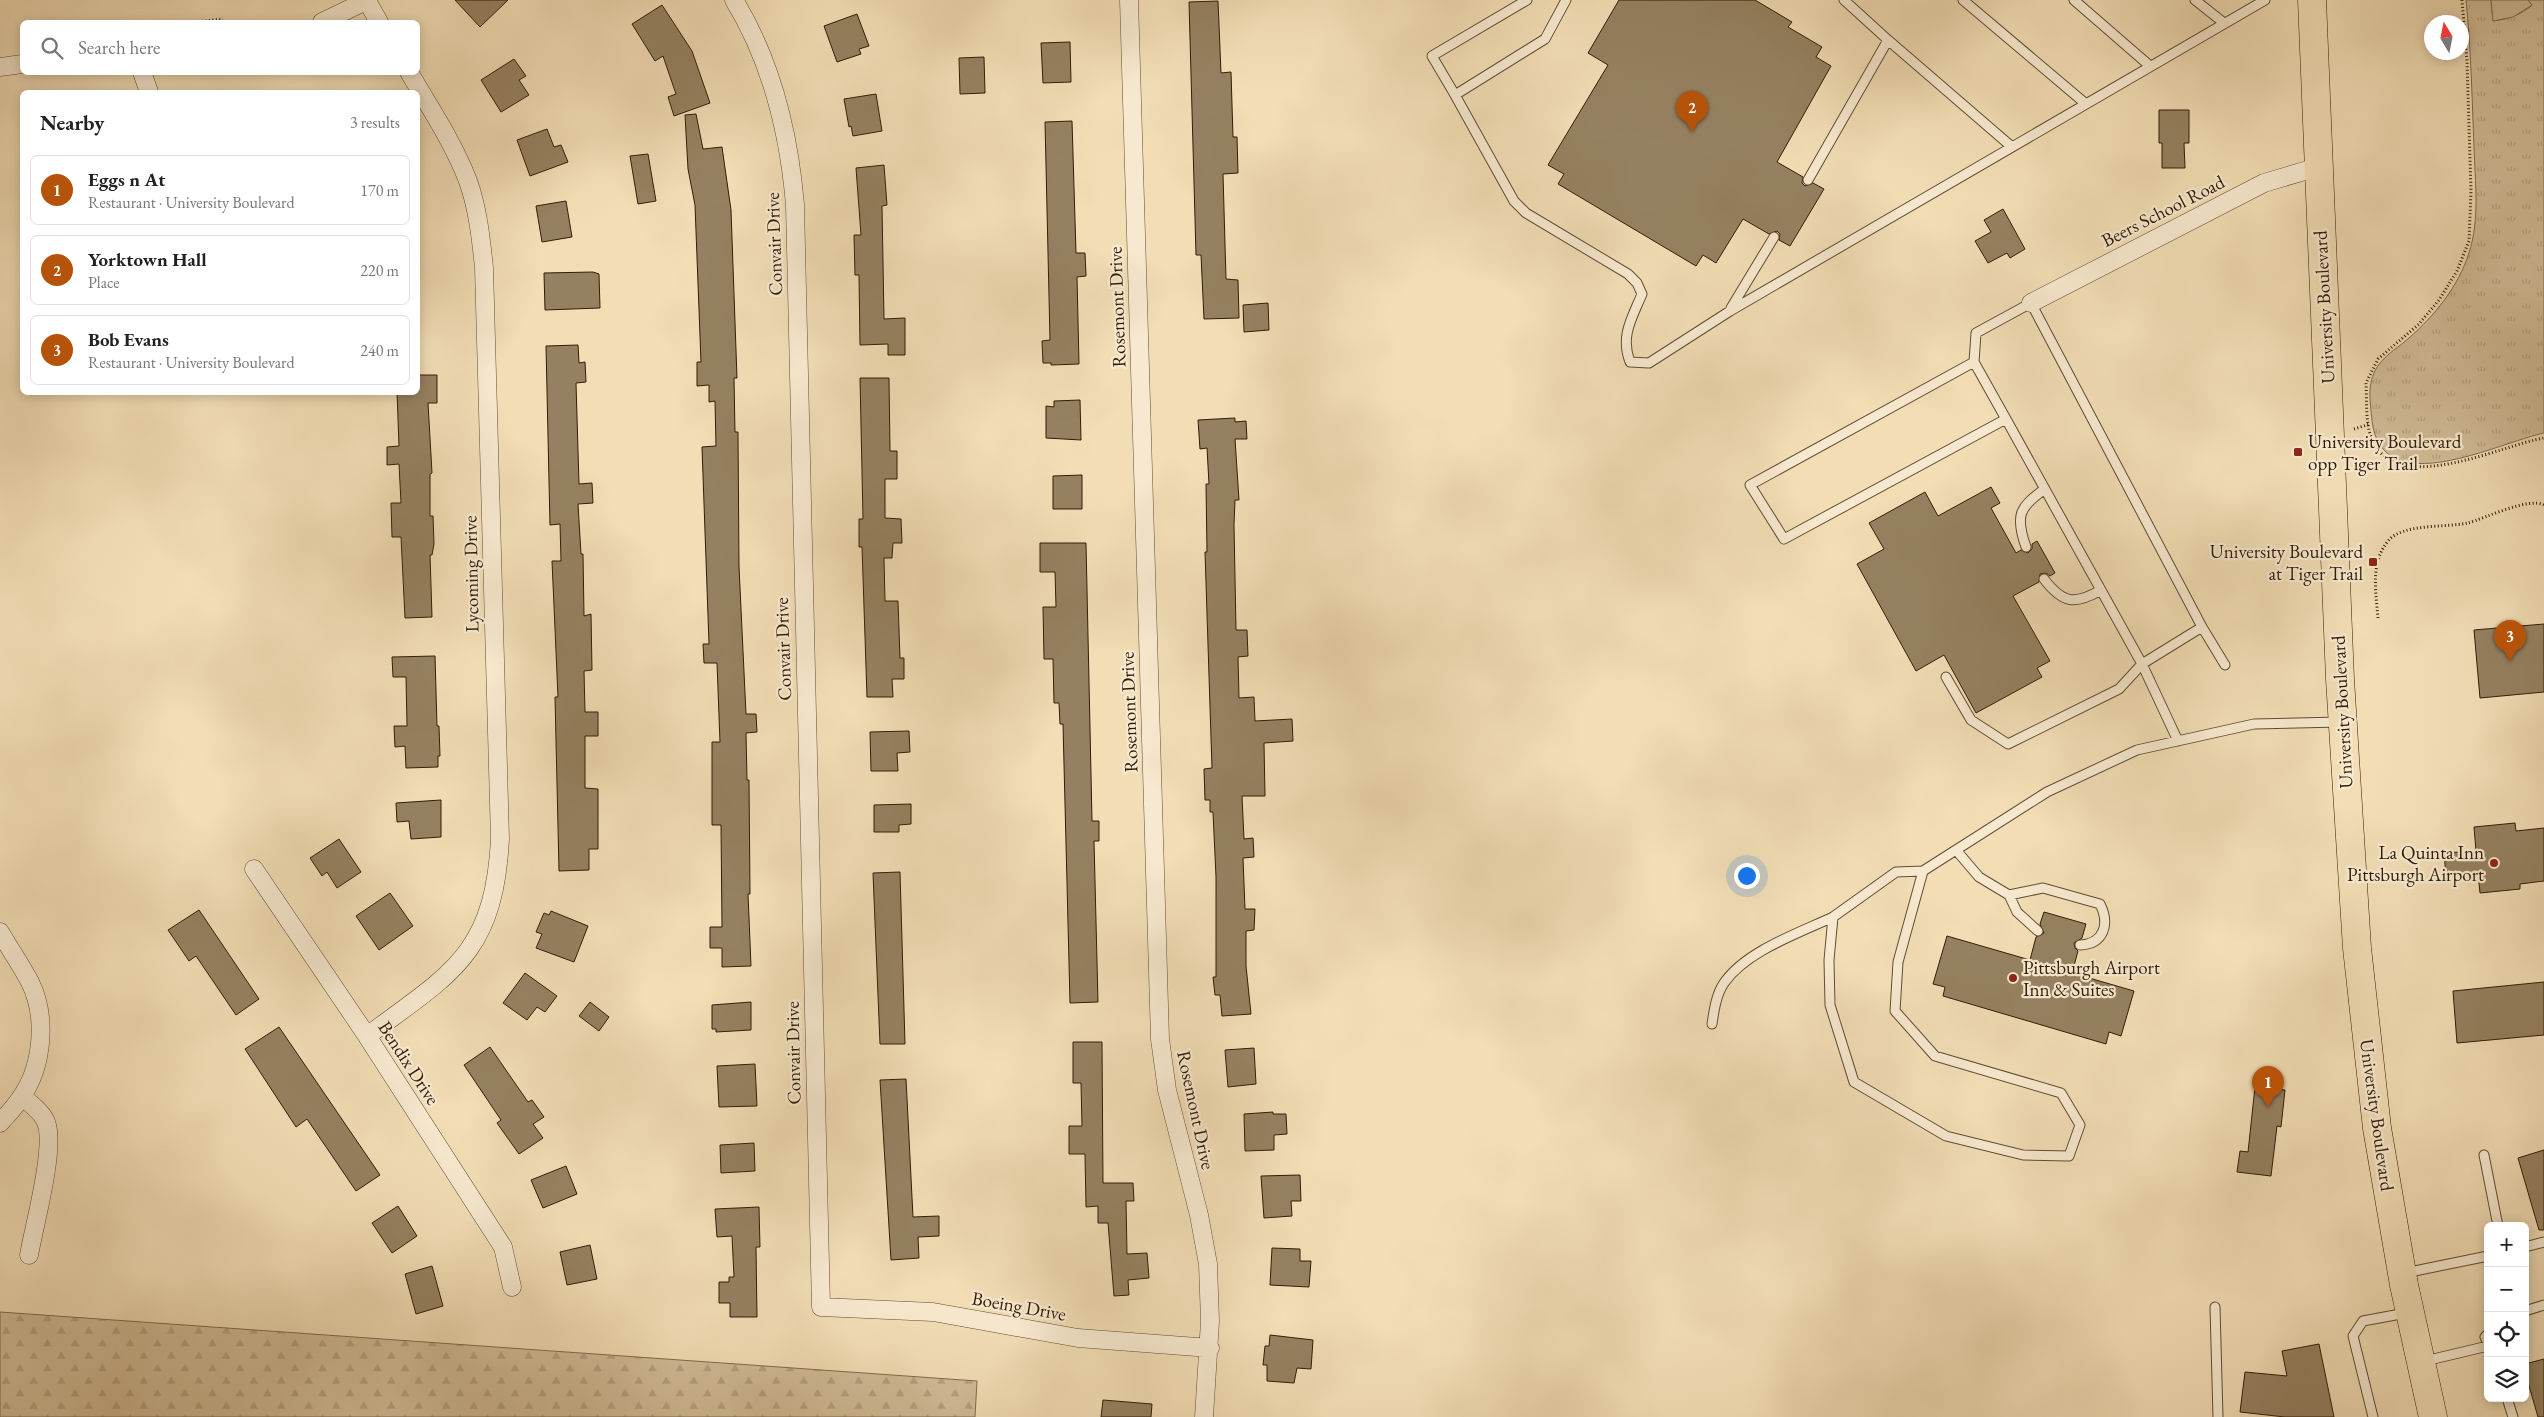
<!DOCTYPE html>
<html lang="en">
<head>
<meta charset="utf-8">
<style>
  body { margin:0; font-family:"EB Garamond",serif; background:#f2f2f2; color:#222 }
  .controls { position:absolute; right:15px; bottom:15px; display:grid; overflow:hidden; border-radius:8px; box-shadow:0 2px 12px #0003 }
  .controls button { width:45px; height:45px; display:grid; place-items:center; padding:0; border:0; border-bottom:1px solid #e0e0e0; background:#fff; color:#222; font:25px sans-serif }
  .compass { position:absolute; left:2424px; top:15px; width:45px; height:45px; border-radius:50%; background:#fff; box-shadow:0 2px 12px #0003; rotate:350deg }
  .you { position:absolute; left:1746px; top:875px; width:18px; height:18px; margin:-12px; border:4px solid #fff; border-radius:50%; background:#1a73e8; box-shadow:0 0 0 8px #1a73e833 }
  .badge { display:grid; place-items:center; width:32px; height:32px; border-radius:50%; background:#b45309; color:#fff; font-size:16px; font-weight:700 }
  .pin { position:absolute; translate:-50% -41px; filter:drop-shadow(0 1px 2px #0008) }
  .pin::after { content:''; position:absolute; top:26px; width:18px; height:15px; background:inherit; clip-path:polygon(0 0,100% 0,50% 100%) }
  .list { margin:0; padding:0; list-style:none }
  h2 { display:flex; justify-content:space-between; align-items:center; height:65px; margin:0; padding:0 20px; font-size:21px }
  h2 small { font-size:16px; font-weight:400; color:#767676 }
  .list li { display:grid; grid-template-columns:32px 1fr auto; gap:15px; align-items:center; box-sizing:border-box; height:70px; margin:0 10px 10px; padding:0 10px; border:1px solid #e0e0e0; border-radius:8px }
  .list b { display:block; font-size:19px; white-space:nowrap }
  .list p { margin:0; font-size:16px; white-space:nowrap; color:#767676 }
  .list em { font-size:16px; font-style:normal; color:#767676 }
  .icon { flex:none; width:28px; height:28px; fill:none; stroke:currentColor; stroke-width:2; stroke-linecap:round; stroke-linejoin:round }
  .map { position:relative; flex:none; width:2544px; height:1417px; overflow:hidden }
  .search { position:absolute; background:#fff; box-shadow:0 2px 12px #0003; left:20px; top:20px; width:400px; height:55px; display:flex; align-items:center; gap:12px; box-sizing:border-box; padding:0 18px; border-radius:8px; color:#767676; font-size:19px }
  .panel { position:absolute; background:#fff; box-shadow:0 2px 12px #0003; left:20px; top:90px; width:400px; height:305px; border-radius:8px }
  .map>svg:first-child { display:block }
  .grass { fill:url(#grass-tufts); stroke:#806c4f }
  .forest { fill:url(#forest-firs); stroke:#806c4f }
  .green { fill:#d1bc97; stroke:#806c4f }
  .building { fill:#958161; stroke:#301d07 }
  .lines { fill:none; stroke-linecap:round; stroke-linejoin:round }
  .service-casing { stroke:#604d32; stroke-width:11 }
  .minor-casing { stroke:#604d32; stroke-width:19 }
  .primary-casing { stroke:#301d07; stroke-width:29 }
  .path { stroke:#301d07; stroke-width:3; stroke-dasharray:1 2.5; stroke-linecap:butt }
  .service { stroke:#f7e9cf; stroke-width:9 }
  .minor { stroke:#f7e9cf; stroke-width:18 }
  .primary { stroke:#f2ddb5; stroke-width:28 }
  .poi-dot { fill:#8f2418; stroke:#f7e9cf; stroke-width:2 }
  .labels { text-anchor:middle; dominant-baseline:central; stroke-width:4.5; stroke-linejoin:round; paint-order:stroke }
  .street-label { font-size:19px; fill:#301d07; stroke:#f7e9cf }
  .poi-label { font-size:19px; fill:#301d07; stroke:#f7e9cf; text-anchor:start }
</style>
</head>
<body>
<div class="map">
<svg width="2544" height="1417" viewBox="0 0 2544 1417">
  <defs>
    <pattern id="grass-tufts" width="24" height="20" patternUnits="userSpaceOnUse" patternTransform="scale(1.25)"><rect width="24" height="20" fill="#d1bc97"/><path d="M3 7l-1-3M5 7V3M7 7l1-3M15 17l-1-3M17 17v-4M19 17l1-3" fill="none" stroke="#b4a181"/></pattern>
    <pattern id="forest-firs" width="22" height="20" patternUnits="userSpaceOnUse" patternTransform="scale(1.25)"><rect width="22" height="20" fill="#d1bc97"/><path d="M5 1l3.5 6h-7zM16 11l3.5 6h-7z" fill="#b4a181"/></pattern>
  </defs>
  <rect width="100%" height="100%" fill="#f2ddb5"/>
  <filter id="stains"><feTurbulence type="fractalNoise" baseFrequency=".004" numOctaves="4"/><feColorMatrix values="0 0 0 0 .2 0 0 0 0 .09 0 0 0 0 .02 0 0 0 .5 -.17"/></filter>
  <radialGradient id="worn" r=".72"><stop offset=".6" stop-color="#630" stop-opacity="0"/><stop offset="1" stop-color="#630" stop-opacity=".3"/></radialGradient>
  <path class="grass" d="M 2466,0 L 2491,0 L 2493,21 C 2508,19 2521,15 2532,5 L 2528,0 L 2544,0 L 2544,433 C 2497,443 2382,503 2372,421 C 2370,399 2366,381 2380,363 C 2388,353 2399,347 2409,338 C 2435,315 2458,287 2469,253 C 2480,219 2475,182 2474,147 C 2472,98 2471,49 2466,0 Z"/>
  <path class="forest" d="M 0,1312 L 977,1381 L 975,1417 L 0,1417 Z"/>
  <path class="green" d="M 2491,0 L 2528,0 L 2532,5 L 2513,17 L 2493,21 Z"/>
  <path class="building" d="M 455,0 L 508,0 L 480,27 Z
    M 1619,0 L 1755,0 L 1792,22 L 1788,27 L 1822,47 L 1816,57 L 1831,66 L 1777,162 L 1803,177 L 1802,183 L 1805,186 L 1813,183 L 1824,189 L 1790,246 L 1779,240 L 1780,234 L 1777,231 L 1769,234 L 1743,219 L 1716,263 L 1703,255 L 1696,266 L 1558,184 L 1564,174 L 1548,165 L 1608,65 L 1588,53 Z
    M 1218,1 L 1221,73 L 1231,72 L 1233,137 L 1237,137 L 1238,173 L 1223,174 L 1226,279 L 1238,280 L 1239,318 L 1204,319 L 1201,255 L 1196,255 L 1189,2 Z
    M 662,5 L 692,51 L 710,103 L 674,116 L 668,97 L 676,94 L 663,56 L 655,61 L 632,24 Z
    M 857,14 L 869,46 L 859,49 L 861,54 L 837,62 L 824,26 Z
    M 1070,42 L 1071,82 L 1043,83 L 1041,43 Z
    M 984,57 L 985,93 L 960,94 L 959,58 Z
    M 514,59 L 526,76 L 519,80 L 529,95 L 501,112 L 481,80 Z
    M 876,94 L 882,131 L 853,136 L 851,126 L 849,127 L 844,99 Z
    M 2159,110 L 2189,110 L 2189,143 L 2184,143 L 2185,168 L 2162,168 L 2162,143 L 2159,143 Z
    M 696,114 L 703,149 L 722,147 L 731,210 L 737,378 L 734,378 L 735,432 L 738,432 L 739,567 L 746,714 L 756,714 L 757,732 L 746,733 L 747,780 L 749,780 L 750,894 L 748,894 L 751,966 L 722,967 L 722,948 L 710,948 L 710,927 L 722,927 L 721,825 L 712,825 L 712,742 L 720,742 L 717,663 L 704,663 L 703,644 L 709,644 L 702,447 L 716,446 L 715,401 L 709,402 L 709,385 L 697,386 L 697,362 L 701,362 L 695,205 L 688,169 L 685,115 Z
    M 1072,121 L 1076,253 L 1085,253 L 1086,276 L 1077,277 L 1079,364 L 1051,365 L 1051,363 L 1043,363 L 1042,341 L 1050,340 L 1045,122 Z
    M 547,129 L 554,147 L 561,145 L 568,162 L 530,176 L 517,140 Z
    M 648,154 L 656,201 L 638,204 L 630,156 Z
    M 884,165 L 887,205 L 882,206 L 884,319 L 905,318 L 905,355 L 888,355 L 888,344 L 860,345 L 859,275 L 855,275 L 854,235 L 861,235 L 856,168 Z
    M 566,201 L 572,237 L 542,242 L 536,206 Z
    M 2003,209 L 2025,249 L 2010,258 L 2007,253 L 1988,263 L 1975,241 L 1991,232 L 1984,220 Z
    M 593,272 L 599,274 L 600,308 L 545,310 L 544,273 Z
    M 1268,303 L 1269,330 L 1244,332 L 1243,305 Z
    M 578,345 L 579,363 L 585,362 L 586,382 L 576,383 L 579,484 L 592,483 L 593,503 L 578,504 L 581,554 L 583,554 L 584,616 L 591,614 L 592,670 L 584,671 L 585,712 L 598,712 L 598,736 L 585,736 L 585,788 L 598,789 L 598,849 L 589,849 L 589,870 L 559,871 L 555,697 L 558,697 L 552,561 L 561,561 L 560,524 L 550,525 L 546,346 Z
    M 418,375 L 437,375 L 437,403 L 428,403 L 432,473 L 430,474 L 430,516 L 433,516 L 434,544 L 432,555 L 430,555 L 432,617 L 405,618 L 401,537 L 392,537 L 391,503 L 401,503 L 399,464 L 387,465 L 387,447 L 399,446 L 397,392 L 418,392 Z
    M 860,378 L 889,378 L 890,451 L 897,451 L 897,479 L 885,479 L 885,518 L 901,519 L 902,543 L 893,543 L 892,558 L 884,558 L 885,601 L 898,601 L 900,658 L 904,658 L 904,679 L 892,679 L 893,697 L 867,697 L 862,547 L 859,547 L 859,519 L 863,519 Z
    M 1080,400 L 1081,440 L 1046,438 L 1046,406 L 1054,407 L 1054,401 Z
    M 1235,418 L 1235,422 L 1246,421 L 1247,439 L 1235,439 L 1239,500 L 1235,500 L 1234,525 L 1236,630 L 1247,630 L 1248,656 L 1238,657 L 1239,698 L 1254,697 L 1255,721 L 1292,719 L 1293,741 L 1264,743 L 1265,796 L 1242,796 L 1244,839 L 1253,838 L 1254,857 L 1243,858 L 1245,909 L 1255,909 L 1254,930 L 1246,931 L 1246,966 L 1251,1014 L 1222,1016 L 1220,995 L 1215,995 L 1213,977 L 1216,977 L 1216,877 L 1213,812 L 1210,812 L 1210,800 L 1205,800 L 1204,769 L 1212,768 L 1205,552 L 1207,552 L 1206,484 L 1209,484 L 1207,448 L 1200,449 L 1198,420 Z
    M 1082,475 L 1082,509 L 1053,509 L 1053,476 Z
    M 1991,487 L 2000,503 L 1991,508 L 2016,553 L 2021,550 L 2028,553 L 2032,549 L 2032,544 L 2037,541 L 2055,573 L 2050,576 L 2046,573 L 2040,574 L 2039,582 L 2013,596 L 2050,661 L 2037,668 L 2042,677 L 1976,713 L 1944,655 L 1916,671 L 1857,564 L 1884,549 L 1869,523 L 1925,492 L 1938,516 Z
    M 1040,543 L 1086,543 L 1092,821 L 1099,821 L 1099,841 L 1094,841 L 1098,1002 L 1070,1003 L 1063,724 L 1060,724 L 1059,703 L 1054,703 L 1053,659 L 1044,659 L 1043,607 L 1056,607 L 1055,572 L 1040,572 Z
    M 2544,624 L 2544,692 L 2480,698 L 2474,630 Z
    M 435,656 L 437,726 L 439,726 L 440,756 L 438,756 L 438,767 L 406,768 L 405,746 L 395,747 L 394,726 L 407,726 L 406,677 L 393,677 L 392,657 Z
    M 909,731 L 910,752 L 897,753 L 898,771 L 871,771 L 870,732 Z
    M 441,800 L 441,837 L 411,839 L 409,821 L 397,822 L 396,803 Z
    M 911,804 L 911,824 L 899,825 L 899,832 L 874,832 L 874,805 Z
    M 2515,823 L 2516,831 L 2544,828 L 2544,881 L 2520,884 L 2520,889 L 2480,893 L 2478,873 L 2446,876 L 2444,853 L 2476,851 L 2474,827 Z
    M 339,839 L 361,872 L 337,888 L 327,872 L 322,876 L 310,858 Z
    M 900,872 L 905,1044 L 880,1044 L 873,873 Z
    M 390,893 L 413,926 L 379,950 L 356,916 Z
    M 199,910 L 259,999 L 236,1015 L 196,956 L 189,961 L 168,930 Z
    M 551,911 L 588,926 L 574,962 L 536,948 L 542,934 L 536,932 L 544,913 L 549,915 Z
    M 2044,912 L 2086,924 L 2082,938 L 2074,943 L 2075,948 L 2078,951 L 2072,973 L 2134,991 L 2121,1036 L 2109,1032 L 2106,1044 L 1943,996 L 1945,987 L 1933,984 L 1947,936 L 2030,960 L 2036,937 L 2044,933 L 2040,924 Z
    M 525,973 L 557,996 L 545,1012 L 537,1007 L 527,1020 L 503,1003 Z
    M 2544,982 L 2544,1035 L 2457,1043 L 2453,991 Z
    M 590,1002 L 609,1017 L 599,1031 L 579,1016 Z
    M 751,1002 L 751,1030 L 716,1032 L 716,1029 L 712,1029 L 712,1005 Z
    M 279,1027 L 380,1175 L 356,1191 L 307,1119 L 296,1127 L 245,1049 Z
    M 1073,1042 L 1102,1042 L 1103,1183 L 1133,1183 L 1134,1201 L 1126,1201 L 1127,1254 L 1147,1253 L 1149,1278 L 1128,1280 L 1129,1295 L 1114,1296 L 1108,1223 L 1098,1223 L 1098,1206 L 1086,1207 L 1085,1154 L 1069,1154 L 1069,1126 L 1082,1126 L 1081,1083 L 1073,1083 Z
    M 490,1047 L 528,1102 L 532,1100 L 544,1117 L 533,1124 L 543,1138 L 519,1154 L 497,1123 L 501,1120 L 464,1065 Z
    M 1254,1048 L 1256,1084 L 1228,1087 L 1225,1050 Z
    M 755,1064 L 757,1106 L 719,1107 L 717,1066 Z
    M 906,1079 L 913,1217 L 939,1216 L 939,1236 L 918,1237 L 919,1258 L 891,1260 L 880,1080 Z
    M 2255,1087 L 2285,1090 L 2281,1127 L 2277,1126 L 2271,1176 L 2237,1172 L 2240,1151 L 2248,1152 Z
    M 1273,1112 L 1273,1114 L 1286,1114 L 1287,1134 L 1274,1135 L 1274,1150 L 1245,1151 L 1244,1114 Z
    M 754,1143 L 755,1171 L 721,1173 L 720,1145 Z
    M 2544,1150 L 2544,1230 L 2539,1230 L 2518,1158 Z
    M 566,1166 L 577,1194 L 543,1208 L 531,1180 Z
    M 1300,1175 L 1301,1201 L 1291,1201 L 1292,1216 L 1264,1218 L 1261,1176 Z
    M 398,1206 L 417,1236 L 392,1253 L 372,1223 Z
    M 759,1207 L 760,1247 L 756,1247 L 757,1317 L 730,1317 L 730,1303 L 719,1303 L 719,1282 L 729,1282 L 729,1277 L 734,1277 L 732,1236 L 717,1237 L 715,1209 Z
    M 590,1245 L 597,1279 L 567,1285 L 560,1252 Z
    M 1272,1248 L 1300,1249 L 1300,1261 L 1311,1261 L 1309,1287 L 1270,1285 Z
    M 432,1266 L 443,1306 L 416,1314 L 405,1274 Z
    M 1270,1335 L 1313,1340 L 1311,1369 L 1297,1368 L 1294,1383 L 1267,1381 L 1267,1365 L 1263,1365 L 1265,1346 L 1269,1346 Z
    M 2319,1344 L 2334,1417 L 2285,1417 L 2240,1412 L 2245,1372 L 2287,1376 L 2282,1351 Z
    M 2544,1359 L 2544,1417 L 2538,1417 L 2525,1372 L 2525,1364 Z
    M 1103,1400 L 1152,1404 L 1151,1417 L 1101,1417 Z"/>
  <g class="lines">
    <defs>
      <path id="service" d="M 1566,0 L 1545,39 L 1455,95 L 1514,201 L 1526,213 L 1628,274 L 1637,283 L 1642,294 C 1632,318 1620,336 1630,362 L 1649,363 L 1730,311 L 2265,0
        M 1844,0 L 1888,40
        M 1963,0 L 2086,104
        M 2074,0 L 2150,66
        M 2195,0 L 2224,23
        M 1455,95 L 1432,56 L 1527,0
        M 1808,180 L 1888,40 L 2012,147
        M 1731,308 L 1774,237
        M 1974,362 L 2006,419
        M 2026,547 C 2015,516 2019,507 2045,489
        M 2044,579 C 2063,604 2075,605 2101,590
        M 2202,627 L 2225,665
        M 1946,677 L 1971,720 L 2008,744 L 2119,689 L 2142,664 L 2202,627 L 2031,303 L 1976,333 L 1974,362 L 1750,485 L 1784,539 L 2006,419 L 2142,664 L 2178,741
        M 1956,850 L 1979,877 L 2009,895 L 2017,912 L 2038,931
        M 1923,871 L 1896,872 L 1833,917 L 1829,960 L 1830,1005 L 1854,1082 L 1946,1136 L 2023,1155 L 2069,1156 L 2080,1125 L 2061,1093 L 1935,1056 L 1895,1011 L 1898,962 L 1923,871 L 2047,792 L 2137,750 L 2254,724 L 2340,722
        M 2009,895 L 2043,888 L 2100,904 C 2110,924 2104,944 2080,945
        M 1712,1024 C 1714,1010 1716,995 1724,983 C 1746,951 1799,933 1833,917
        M 2484,1155 L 2498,1226
        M 2525,1247 L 2544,1242
        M 2405,1273 L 2488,1256
        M 2215,1307 L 2218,1417
        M 2525,1311 L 2544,1305
        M 2488,1334 L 2485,1337 L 2488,1343
        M 2425,1361 L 2488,1346
        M 2507,1398 L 2513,1417
        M 2373,1417 L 2353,1336 L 2363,1321 L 2406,1313"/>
      <path id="minor" d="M 734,0 C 772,62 789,133 795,205 L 821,1307 L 933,1312 L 1078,1338 L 1210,1348
        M 1129,0 L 1160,1039 L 1167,1090 L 1199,1215 L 1208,1264 L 1210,1321 L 1204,1417
        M 367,1 L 379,22
        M 322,22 L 368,0
        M 0,67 L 22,64
        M 142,72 L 149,92
        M 2031,303 L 2264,183 L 2318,167
        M 254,869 L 367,1036 L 503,1247 L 512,1287
        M 0,932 C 10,949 21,965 30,982 C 47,1016 43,1065 22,1096 C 16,1106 8,1114 0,1123
        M 367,1036 C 452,973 494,954 500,839 L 484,268 C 481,239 478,209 468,181 C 453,142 430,108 409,72
        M 22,1097 C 30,1103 42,1112 46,1122 C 56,1147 34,1226 29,1255"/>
      <path id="primary" d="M 2312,0 L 2340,679 L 2357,948 L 2377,1128 L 2404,1285 L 2433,1417"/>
    </defs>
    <use href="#service" class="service-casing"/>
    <use href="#minor" class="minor-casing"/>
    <use href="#primary" class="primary-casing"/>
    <path class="path" d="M 2462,0 L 2467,61 L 2471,191 L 2469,241 L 2457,271 L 2439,300 L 2419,324 L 2378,359 L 2366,383 C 2367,401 2365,428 2374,444 C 2403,495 2502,445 2544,438
      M 195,22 L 223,19
      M 2354,429 L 2370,424
      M 2378,618 C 2376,592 2370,563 2388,541 C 2403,523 2445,528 2468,523 C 2486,518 2528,497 2544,505"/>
    <use href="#service" class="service"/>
    <use href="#minor" class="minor"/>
    <use href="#primary" class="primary"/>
  </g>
  <g class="poi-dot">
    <rect x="2293" y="447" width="10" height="10" rx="2.5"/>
    <rect x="2368" y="557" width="10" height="10" rx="2.5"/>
    <circle cx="2494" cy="863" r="5"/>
    <circle cx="2013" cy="978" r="5"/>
  </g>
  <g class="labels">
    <g class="street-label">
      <text transform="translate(2163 211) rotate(-27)">Beers School Road</text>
      <text transform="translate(774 244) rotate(-92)">Convair Drive</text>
      <text transform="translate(1117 307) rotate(-92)">Rosemont Drive</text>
      <text transform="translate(2324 307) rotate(-93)">University Boulevard</text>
      <text transform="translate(471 574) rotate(-91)">Lycoming Drive</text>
      <text transform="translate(783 649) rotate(-92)">Convair Drive</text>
      <text transform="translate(1129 712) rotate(-92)">Rosemont Drive</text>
      <text transform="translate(2342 712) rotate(-93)">University Boulevard</text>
      <text transform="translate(793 1053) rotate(-91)">Convair Drive</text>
      <text transform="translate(409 1063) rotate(57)">Bendix Drive</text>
      <text transform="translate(1196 1110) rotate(78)">Rosemont Drive</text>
      <text transform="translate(2377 1115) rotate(82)">University Boulevard</text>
      <text transform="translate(1019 1306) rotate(10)">Boeing Drive</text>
    </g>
    <g class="poi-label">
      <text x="2308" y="441">University Boulevard<tspan x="2308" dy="22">opp Tiger Trail</tspan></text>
      <text x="2363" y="551" text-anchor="end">University Boulevard<tspan x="2363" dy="22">at Tiger Trail</tspan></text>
      <text x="2484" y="852" text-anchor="end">La Quinta Inn<tspan x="2484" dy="22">Pittsburgh Airport</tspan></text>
      <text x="2023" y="967">Pittsburgh Airport<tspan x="2023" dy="22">Inn &amp; Suites</tspan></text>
    </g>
  </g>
  <rect width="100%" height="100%" filter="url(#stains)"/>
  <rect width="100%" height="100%" fill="url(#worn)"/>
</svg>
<div class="controls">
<button>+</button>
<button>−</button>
<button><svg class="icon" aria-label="locate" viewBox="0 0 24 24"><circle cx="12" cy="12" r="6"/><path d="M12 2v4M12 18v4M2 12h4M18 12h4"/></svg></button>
<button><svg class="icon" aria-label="layers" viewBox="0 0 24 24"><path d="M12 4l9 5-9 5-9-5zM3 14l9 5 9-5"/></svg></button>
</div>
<svg class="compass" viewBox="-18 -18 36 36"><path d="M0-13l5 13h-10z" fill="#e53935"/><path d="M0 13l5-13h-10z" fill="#767676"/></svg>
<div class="you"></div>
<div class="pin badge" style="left:2268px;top:1107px">1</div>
<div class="pin badge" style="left:1692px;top:132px">2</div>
<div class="pin badge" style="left:2510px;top:661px">3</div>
<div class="search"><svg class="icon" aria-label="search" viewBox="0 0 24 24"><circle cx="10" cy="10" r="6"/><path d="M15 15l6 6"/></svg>Search here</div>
<section class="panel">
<h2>Nearby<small>3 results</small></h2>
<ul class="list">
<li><span class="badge">1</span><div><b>Eggs n At</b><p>Restaurant · University Boulevard</p></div><em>170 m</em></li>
<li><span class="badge">2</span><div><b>Yorktown Hall</b><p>Place</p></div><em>220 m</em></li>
<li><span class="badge">3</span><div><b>Bob Evans</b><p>Restaurant · University Boulevard</p></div><em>240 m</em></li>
</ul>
</section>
</div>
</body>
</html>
